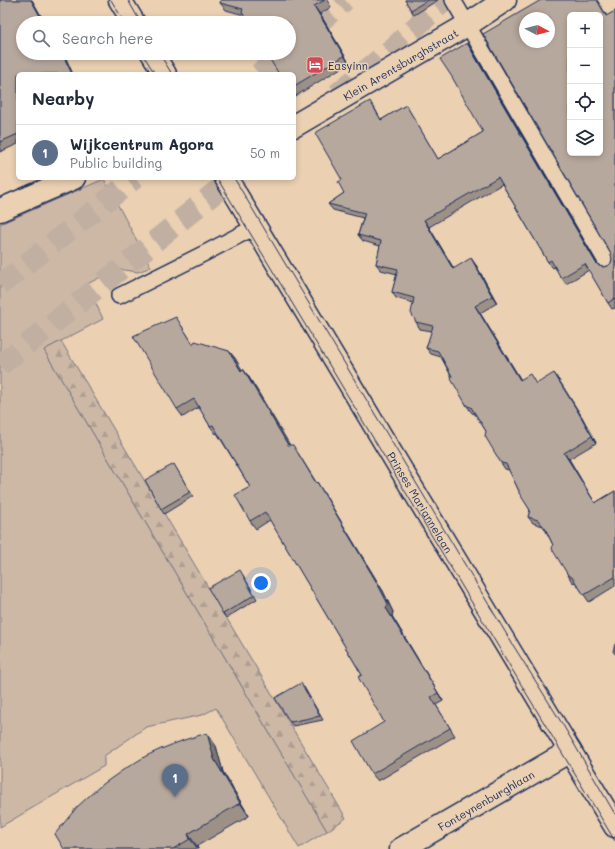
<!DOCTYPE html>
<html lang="en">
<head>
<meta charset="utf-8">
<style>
  body { margin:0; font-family:Mali,sans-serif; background:#f6f6f7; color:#1f2937 }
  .controls { position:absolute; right:12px; top:12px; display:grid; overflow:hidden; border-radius:6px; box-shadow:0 2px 6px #0003 }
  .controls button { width:36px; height:36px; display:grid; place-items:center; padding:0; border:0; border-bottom:1px solid #e0e1e3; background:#fff; color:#1f2937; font:20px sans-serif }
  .compass { position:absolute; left:519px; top:12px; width:36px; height:36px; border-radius:50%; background:#fff; box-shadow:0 2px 6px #0003; rotate:97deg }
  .you { position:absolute; left:261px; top:583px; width:14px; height:14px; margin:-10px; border:3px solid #fff; border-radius:50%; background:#1a73e8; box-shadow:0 0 0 6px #1a73e833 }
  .badge { display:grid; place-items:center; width:26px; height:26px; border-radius:50%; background:#7c3aed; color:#fff; font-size:13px; font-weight:700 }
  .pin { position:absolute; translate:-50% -33px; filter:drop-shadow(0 1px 2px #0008) }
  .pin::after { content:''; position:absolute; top:21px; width:14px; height:12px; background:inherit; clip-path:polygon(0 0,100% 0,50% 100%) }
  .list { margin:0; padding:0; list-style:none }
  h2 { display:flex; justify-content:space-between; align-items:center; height:52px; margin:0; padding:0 16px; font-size:17px }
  h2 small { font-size:13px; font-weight:400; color:#747a83 }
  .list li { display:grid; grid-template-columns:26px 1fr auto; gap:12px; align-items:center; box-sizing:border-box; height:56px; padding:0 16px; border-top:1px solid #e0e1e3 }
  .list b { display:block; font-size:15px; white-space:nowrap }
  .list p { margin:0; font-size:13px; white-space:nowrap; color:#747a83 }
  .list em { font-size:13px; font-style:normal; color:#747a83 }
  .icon { flex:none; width:22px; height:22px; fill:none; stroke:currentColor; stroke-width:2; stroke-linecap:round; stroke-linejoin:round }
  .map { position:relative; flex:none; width:615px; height:849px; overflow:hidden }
  .search { position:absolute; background:#fff; box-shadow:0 2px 6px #0003; left:16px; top:16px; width:280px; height:44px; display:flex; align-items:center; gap:10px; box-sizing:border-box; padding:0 14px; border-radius:22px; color:#747a83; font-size:15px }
  .panel { position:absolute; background:#fff; box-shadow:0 2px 6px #0003; left:16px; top:72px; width:280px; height:108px; border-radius:6px }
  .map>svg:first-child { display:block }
  .green { fill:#cdb8a6; stroke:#747482 }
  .forest { fill:url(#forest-firs); stroke:#747482 }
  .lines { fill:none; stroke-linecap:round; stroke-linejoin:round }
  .primary-tunnel { stroke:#c1b0a1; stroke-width:22; stroke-dasharray:22 11; stroke-linecap:butt }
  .service-casing { stroke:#1b2f5e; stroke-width:18 }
  .minor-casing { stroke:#1b2f5e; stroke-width:25 }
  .tertiary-casing { stroke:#1b2f5e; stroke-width:25 }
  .service { stroke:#ebd0b2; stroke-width:15 }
  .minor { stroke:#ebd0b2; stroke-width:22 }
  .tertiary { stroke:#ebd0b2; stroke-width:22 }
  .tram { stroke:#1b2f5e; stroke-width:1 }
  .wall { fill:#9d9087; stroke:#1b2f5e }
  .shaded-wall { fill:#80766e; stroke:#1b2f5e }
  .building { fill:#b7a89d; stroke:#1b2f5e; fill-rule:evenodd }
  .labels { text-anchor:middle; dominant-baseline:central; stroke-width:3; stroke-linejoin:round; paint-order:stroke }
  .street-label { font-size:11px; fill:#1b2f5e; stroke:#ebd0b2 }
  .poi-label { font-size:11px; fill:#1b2f5e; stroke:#ebd0b2; text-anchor:start }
</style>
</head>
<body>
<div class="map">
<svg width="615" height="849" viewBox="0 0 615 849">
  <defs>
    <pattern id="forest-firs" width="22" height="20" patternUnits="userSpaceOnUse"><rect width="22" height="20" fill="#cdb8a6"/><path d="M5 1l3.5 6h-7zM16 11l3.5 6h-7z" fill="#af9e91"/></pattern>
  </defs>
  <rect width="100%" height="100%" fill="#ebd0b2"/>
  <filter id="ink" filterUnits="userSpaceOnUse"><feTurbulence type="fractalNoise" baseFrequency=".025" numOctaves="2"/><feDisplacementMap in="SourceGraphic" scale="8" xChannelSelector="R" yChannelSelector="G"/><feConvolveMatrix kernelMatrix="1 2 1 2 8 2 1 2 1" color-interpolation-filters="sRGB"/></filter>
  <g filter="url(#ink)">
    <path class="green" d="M 104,179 L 151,267 L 138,272 L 117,269 L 87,284 L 103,319 L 44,350 L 327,831 L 299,848 L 216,708 L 202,715 L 146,727 L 104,756 L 104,766 L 0,827 L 0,224 Z"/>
    <path class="forest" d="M 61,341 L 346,818 L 327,831 L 44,350 Z"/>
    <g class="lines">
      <path class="primary-tunnel" d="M 289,48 L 345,0
        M 259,74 L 284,53
        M 337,94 L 391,50 L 445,0
        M 0,285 L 135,178
        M 0,365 L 34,339 L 233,178"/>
      <defs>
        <path id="service" d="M 453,0 L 608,265
          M 119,296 L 207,252 L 255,227"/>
        <g id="minor">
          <path id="s1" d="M 294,126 L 467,25 L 505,0"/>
          <path d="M 0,210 L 74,178"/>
        </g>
        <g id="tertiary">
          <path d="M 120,0 L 134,23"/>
          <path d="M 152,53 L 165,74"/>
          <path id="s2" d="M 226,178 L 615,826"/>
          <path id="s3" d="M 401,849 L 570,751"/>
        </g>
      </defs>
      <use href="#service" class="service-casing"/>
      <use href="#minor" class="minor-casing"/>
      <use href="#tertiary" class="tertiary-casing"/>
      <use href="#service" class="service"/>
      <use href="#minor" class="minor"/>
      <use href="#tertiary" class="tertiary"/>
      <path class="tram" d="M 111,0 L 125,23
        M 128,0 L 141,23
        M 142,53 L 155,74
        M 159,53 L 172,74
        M 217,178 L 615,841
        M 234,178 L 513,645 L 563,725 L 615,814"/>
    </g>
    <path class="wall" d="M 0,0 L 32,0 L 45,23 L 23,23 L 65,56 L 18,74 L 18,144 L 0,152 Z
      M 221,0 L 327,0 L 331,7 L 320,14 L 349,63 L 294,97 L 294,74 L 244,15 L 226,10 L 220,3 Z
      M 405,0 L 438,0 L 414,15 Z
      M 597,0 L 607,16 L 615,11 L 615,308 L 612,309 L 608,303 L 589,270 L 566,284 L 555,267 L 553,268 L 548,262 L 502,184 L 429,227 L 454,269 L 476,265 L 497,303 L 480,313 L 521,380 L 537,384 L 559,380 L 582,417 L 596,443 L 569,459 L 595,503 L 615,491 L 615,586 L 589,602 L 576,583 L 572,582 L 568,575 L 545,529 L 543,526 L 533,523 L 528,517 L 530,510 L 519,491 L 509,470 L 505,469 L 501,463 L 486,431 L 475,414 L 472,413 L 467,406 L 441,357 L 431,354 L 426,348 L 432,331 L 420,329 L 416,322 L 413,303 L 396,298 L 392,292 L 397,274 L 381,270 L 376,264 L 380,246 L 363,241 L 358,235 L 363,218 L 333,210 L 328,204 L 344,193 L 342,180 L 374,107 L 381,120 L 406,105 L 410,112 L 438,159 L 483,132 L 471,49 L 598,265 L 599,266 L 603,267 L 608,266 L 611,263 L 612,259 Z
      M 181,325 L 193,344 L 229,351 L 242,370 L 243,369 L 249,377 L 289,445 L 298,453 L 316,482 L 322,490 L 383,591 L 393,612 L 392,616 L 443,701 L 436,705 L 455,736 L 378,781 L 372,774 L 384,722 L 362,675 L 270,520 L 256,529 L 250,521 L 250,487 L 217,433 L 216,434 L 210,426 L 199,407 L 183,417 L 177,409 Z
      M 176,468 L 193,496 L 164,514 L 161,509 Z
      M 243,575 L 257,599 L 226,618 L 223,614 Z
      M 304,687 L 323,720 L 293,726 L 290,722 Z
      M 216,746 L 223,772 L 249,816 L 197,846 L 198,849 L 64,849 Z"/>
    <path class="shaded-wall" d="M 31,0 L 32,0 L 45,23 L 44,23 Z
      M 314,6 L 320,14 L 349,63 L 344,56 Z
      M 467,43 L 471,49 L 600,270 L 596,263 Z
      M 62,53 L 63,53 L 65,56 L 73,74 L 72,74 Z
      M 424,220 L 429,227 L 458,276 L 453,269 Z
      M 471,258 L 476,265 L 497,303 L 492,296 Z
      M 475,306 L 480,313 L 525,387 L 520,380 Z
      M 229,351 L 235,358 L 247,378 L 241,371 Z
      M 243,369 L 257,390 L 294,452 L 288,445 Z
      M 554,373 L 582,417 L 596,443 L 592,436 Z
      M 564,453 L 569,459 L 599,510 L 595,503 Z
      M 317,482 L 322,490 L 383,591 L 393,612 L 392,616 L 443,701 L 438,693 L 386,608 Z
      M 207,733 L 216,746 L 223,772 L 249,816 L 240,803 L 214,759 Z
      M 188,834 L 197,846 L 198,849 L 190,839 Z"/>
    <path class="building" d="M 0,0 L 31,0 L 44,23 L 23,23 L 23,53 L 62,53 L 72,74 L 18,74 L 18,134 L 0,142 Z
      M 221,0 L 325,0 L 314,6 L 344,56 L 294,86 L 294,74 L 279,74 L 266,53 L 289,53 L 289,23 L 248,23 L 242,12 L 243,9 L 220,3 Z
      M 405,0 L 428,0 L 411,10 Z
      M 541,0 L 597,0 L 606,16 L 615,11 L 615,298 L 608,303 L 585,264 L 561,278 L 551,260 L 548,262 L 498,177 L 424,220 L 453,269 L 471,258 L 492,296 L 475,306 L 520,380 L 530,374 L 536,384 L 554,373 L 577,410 L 592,436 L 564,453 L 595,503 L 615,491 L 615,577 L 584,595 L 572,577 L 568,575 L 552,549 L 553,545 L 545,528 L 538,520 L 528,517 L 530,510 L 519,493 L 519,491 L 506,464 L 501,463 L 485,436 L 486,431 L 471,407 L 467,406 L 451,379 L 452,376 L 438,351 L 426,348 L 433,326 L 416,322 L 411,313 L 414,298 L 392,292 L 398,269 L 376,264 L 381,241 L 358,235 L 365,213 L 328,204 L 344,193 L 338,182 L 342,180 L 315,133 L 370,101 L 381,120 L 406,105 L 438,159 L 483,132 L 452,77 L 440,59 L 467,43 L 596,263 L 599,266 L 603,267 L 608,266 L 611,263 L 612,259 L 611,254 L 483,34 ZM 570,15 L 600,15 L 600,153 L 570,153 ZM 525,18 L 549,18 L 549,42 L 525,42 Z
      M 176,317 L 193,344 L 195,341 L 229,351 L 241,371 L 243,369 L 288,445 L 293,445 L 316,483 L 317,482 L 377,583 L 388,604 L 386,608 L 438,693 L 431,697 L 450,728 L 372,774 L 353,741 L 384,722 L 358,677 L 362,675 L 265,512 L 250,521 L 235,495 L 250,487 L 213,425 L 210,426 L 194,399 L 177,409 L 133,336 Z
      M 174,464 L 190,492 L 161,509 L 145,480 Z
      M 240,570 L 254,595 L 223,614 L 208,588 Z
      M 615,644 L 615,654 L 613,651 Z
      M 301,683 L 320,716 L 290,722 L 275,698 Z
      M 207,733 L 214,759 L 240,803 L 188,834 L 190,839 L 173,849 L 64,849 L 55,834 L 77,807 L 99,787 L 123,770 L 146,756 L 161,749 L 184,740 Z"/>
  </g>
  <defs>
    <symbol id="hotel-square" viewBox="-11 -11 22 22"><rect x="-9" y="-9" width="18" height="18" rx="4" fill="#d1495b" stroke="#ebd0b2"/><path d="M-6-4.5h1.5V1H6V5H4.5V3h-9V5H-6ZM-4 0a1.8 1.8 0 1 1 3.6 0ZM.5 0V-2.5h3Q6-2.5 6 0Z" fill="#fff"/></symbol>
  </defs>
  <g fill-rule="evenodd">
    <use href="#hotel-square" x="305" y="55" width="20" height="20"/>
  </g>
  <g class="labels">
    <g class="street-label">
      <text stroke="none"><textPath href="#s1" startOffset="123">Klein Arentsburghstraat</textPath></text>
      <text stroke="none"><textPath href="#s2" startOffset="378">Prinses Mariannelaan</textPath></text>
      <text stroke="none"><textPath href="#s3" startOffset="98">Fonteynenburghlaan</textPath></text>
    </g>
    <g class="poi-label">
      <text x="328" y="65">Easyinn</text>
    </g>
  </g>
</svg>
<div class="controls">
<button>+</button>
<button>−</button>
<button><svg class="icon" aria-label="locate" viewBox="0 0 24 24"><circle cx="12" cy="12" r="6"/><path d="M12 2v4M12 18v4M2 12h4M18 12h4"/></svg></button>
<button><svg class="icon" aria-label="layers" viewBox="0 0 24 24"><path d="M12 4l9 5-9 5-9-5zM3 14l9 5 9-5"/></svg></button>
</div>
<svg class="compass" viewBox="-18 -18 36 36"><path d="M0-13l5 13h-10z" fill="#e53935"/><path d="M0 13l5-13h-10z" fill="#747a83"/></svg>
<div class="you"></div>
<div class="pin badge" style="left:175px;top:797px;background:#5c6f8a">1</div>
<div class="search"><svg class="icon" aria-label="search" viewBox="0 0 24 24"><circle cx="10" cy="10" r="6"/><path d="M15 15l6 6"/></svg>Search here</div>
<section class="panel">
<h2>Nearby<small></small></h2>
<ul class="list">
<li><span class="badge" style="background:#5c6f8a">1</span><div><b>Wijkcentrum Agora</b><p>Public building</p></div><em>50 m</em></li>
</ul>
</section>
</div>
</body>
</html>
